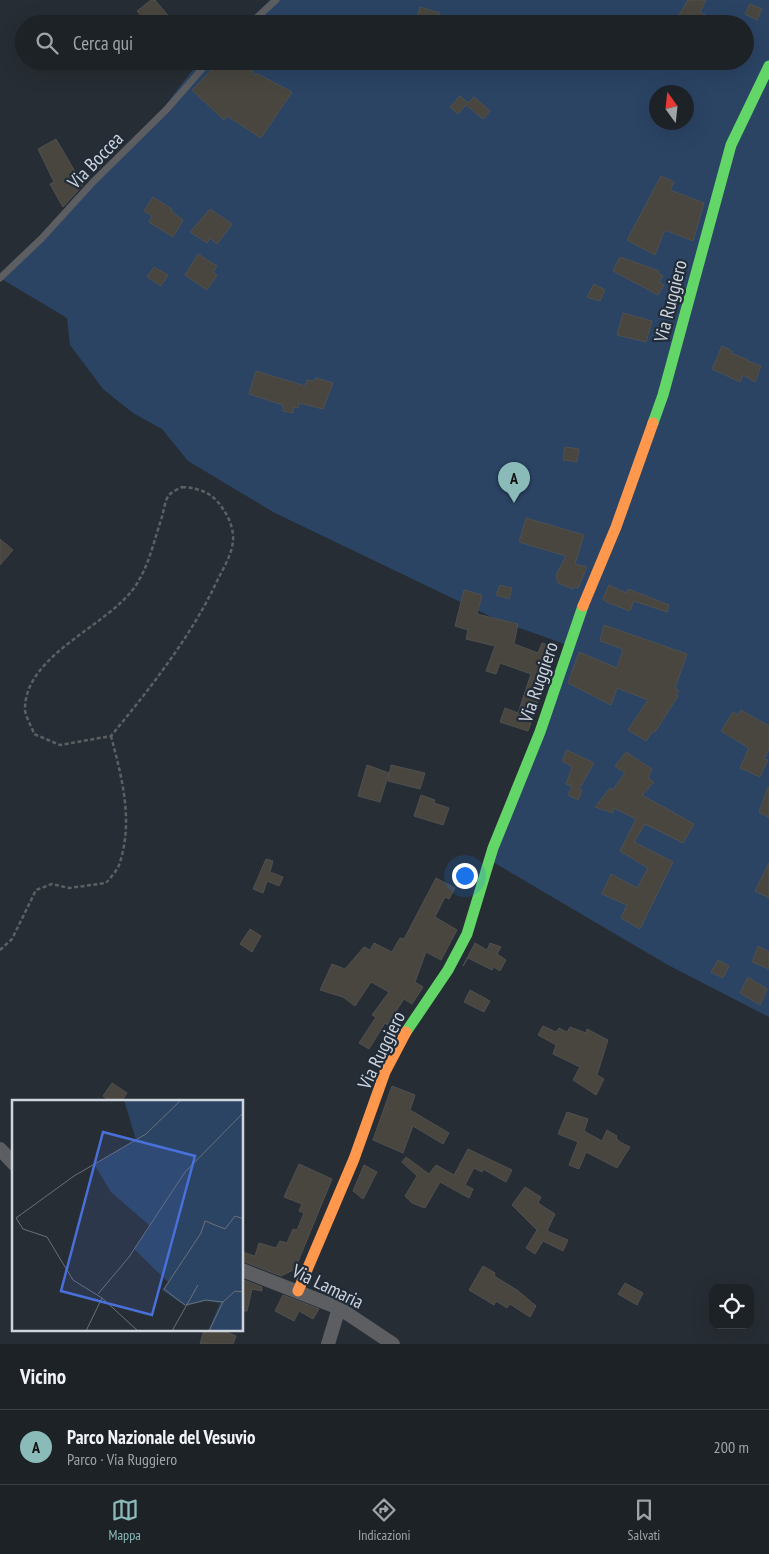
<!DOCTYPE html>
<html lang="it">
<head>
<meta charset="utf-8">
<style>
  body { margin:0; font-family:"PT Sans Narrow",sans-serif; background:#252a2f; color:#f1f3f6 }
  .controls { position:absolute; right:15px; bottom:15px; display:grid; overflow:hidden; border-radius:10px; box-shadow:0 5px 20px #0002 }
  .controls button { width:45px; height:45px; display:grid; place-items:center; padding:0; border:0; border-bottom:1px solid #3b3f44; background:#1d2227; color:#f1f3f6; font:25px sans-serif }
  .compass { position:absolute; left:649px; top:85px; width:45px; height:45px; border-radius:50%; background:#1d2227; box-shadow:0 5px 20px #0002; rotate:345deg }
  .you { position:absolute; left:464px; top:875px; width:18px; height:18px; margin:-12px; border:4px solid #fff; border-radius:50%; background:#1a73e8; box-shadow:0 0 0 8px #1a73e833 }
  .badge { display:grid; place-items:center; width:32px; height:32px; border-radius:50%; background:#8bbbb9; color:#111; font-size:16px; font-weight:700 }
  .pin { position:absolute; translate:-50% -41px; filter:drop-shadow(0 1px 2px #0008) }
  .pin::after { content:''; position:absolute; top:26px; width:18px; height:15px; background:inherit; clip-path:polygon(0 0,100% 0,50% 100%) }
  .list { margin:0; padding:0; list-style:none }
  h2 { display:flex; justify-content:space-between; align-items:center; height:65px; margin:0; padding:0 20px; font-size:21px }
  h2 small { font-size:16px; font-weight:400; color:#a0a4a7 }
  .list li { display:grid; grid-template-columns:32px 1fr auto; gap:15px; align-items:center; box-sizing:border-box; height:75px; padding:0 20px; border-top:1px solid #3b3f44 }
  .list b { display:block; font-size:19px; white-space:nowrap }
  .list p { margin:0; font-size:16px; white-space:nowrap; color:#a0a4a7 }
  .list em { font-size:16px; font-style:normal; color:#a0a4a7 }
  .icon { flex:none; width:28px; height:28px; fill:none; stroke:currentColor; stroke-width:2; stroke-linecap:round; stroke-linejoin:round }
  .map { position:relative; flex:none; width:769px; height:1344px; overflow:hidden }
  .search { position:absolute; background:#1d2227; box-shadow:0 5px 20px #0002; left:15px; right:15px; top:15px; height:55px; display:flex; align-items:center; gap:12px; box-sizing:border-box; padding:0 18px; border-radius:28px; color:#a0a4a7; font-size:19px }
  .sheet { height:140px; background:#1d2227 }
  nav { display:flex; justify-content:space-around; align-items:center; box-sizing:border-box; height:70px; border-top:1px solid #3b3f44; background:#1d2227; font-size:14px; color:#a0a4a7 }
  nav a { display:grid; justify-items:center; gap:2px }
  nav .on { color:#8bbbb9 }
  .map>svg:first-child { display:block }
  .green { fill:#2b4464; fill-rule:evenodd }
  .building { fill:#48463f; stroke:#4f5050 }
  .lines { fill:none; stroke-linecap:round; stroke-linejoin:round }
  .path { stroke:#5d6063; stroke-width:2.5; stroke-dasharray:4 2.5; stroke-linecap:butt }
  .lane { stroke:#5c5e62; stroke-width:7 }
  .street { stroke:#5c5e62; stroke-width:14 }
  .fast { stroke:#63d668; stroke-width:11 }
  .slow { stroke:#ff974d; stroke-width:11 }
  .labels { text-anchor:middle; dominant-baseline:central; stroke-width:4.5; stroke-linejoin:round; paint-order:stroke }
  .street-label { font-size:19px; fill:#ced5dd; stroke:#222c39 }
  .inset-road { fill:none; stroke:#6a7078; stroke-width:1 }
  .view { fill:#4970d9; fill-opacity:0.15; stroke:#4970d9; stroke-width:2.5 }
  .inset-edge { fill:none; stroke:#ced5dd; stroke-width:2.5 }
</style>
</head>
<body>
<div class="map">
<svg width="769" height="1344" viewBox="0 0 769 1344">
  <rect width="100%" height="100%" fill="#272d34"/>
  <path class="green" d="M 270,0 L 769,0 L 769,1017 L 668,965 L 486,858 L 567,645 L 500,621 L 275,513 L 188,461 L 162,429 L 133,413 L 103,389 L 70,345 L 67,318 L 0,278 L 47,231 L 75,196 L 116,159 L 154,120 L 191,72 L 204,61 L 745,61 L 745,24 L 245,24 ZM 656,92 L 686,92 L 686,122 L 656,122 Z"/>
  <path class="building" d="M 151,0 L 155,0 L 171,19 L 166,24 L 148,24 L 137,11 Z
    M 688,0 L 706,0 L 700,12 L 709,17 L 705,24 L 683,24 L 676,20 Z
    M 750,4 L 762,9 L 757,20 L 745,14 Z
    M 420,7 L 440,13 L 436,24 L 417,18 Z
    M 220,61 L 245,61 L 255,75 L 258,74 L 292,92 L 261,138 L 227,116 L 224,120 L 192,90 Z
    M 460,96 L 468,103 L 474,97 L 490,111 L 483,119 L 466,105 L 458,114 L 450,107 Z
    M 56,139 L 83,185 L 63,207 L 50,184 L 54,182 L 38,149 Z
    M 661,176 L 674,182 L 670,190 L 704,203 L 693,241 L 665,230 L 655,255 L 627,240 Z
    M 153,197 L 172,209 L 171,211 L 183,220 L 173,237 L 149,222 L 152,216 L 144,211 Z
    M 210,209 L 232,224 L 217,244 L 210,238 L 207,243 L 190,232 Z
    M 198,254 L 217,266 L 213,272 L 217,275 L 207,290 L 185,275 Z
    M 620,257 L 659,271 L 658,273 L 663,276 L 659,282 L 664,285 L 658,295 L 613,271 Z
    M 154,267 L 168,275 L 161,286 L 147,277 Z
    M 594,284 L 605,290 L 600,301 L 587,297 Z
    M 623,313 L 652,321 L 646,342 L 617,335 Z
    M 722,346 L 732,351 L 731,353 L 748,360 L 748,361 L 761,366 L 755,382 L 743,375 L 740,382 L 712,369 Z
    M 256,371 L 305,386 L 307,380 L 314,381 L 316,378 L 333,383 L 323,409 L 299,403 L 298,408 L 293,407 L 293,413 L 283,411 L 283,405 L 249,394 Z
    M 565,447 L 579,449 L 577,462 L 563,460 Z
    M 526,518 L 584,535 L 575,564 L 587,567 L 578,588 L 574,587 L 573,589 L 558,583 L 556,575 L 566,556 L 519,542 Z
    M 0,539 L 13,550 L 0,565 Z
    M 500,585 L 512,588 L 509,599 L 496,595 Z
    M 609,585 L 626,593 L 628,589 L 669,605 L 667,612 L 634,601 L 630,611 L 606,602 L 603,598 Z
    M 464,590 L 482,595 L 477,614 L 518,624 L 514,644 L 538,653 L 542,643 L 551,646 L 553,642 L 558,644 L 528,731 L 500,722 L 505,708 L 518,713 L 531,674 L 500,663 L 496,674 L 486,671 L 495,646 L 466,639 L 468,630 L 455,626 Z
    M 604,625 L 687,654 L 675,688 L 679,691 L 676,695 L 678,696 L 655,732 L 653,731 L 646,741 L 628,730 L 648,700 L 617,688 L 611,705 L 568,683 L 579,652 L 617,668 L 623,649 L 600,641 Z
    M 741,710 L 769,726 L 769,749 L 764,759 L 768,760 L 760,777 L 740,768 L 749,748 L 721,731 L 733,712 L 737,715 Z
    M 567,750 L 594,763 L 579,789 L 582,790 L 578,800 L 568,795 L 572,786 L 566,784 L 572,767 L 562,761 Z
    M 626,752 L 652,769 L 648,778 L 654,782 L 642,795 L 694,824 L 683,843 L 645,824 L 634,842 L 673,862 L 640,929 L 621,918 L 627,905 L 602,894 L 611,874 L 637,888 L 648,868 L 620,851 L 636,819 L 614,808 L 613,813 L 595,807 L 610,788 L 613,790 L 625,773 L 615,766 Z
    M 367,765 L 389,773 L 380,802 L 358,796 Z
    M 391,765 L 425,773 L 420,789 L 388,781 Z
    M 768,787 L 769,787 L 769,818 L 759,812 Z
    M 421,795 L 435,800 L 434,803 L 449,808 L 443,825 L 414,816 Z
    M 266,859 L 273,861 L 270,872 L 283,877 L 279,886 L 267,881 L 263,893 L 253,889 Z
    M 769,863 L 769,898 L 755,891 Z
    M 436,878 L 455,888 L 449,899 L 445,897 L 435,917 L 457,930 L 441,960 L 426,952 L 415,982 L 423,987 L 412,1004 L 404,999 L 387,1025 L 385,1023 L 369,1049 L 359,1043 L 376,1017 L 372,1015 L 389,992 L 371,982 L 355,1006 L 343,997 L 320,990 L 332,964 L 345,969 L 364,947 L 370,950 L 374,943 L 392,952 L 400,938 L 404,939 Z
    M 250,929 L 261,936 L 252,952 L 240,944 Z
    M 475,943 L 487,950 L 490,943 L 501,947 L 497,954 L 506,960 L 500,971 L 494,967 L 492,970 L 468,958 L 463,966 Z
    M 758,946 L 769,952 L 769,969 L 752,962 Z
    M 718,960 L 729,966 L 723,978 L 711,972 Z
    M 748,977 L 767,989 L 760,1005 L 740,993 Z
    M 470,990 L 490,1001 L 484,1012 L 464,1002 Z
    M 543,1026 L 556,1032 L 559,1028 L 567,1032 L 570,1027 L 586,1033 L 587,1029 L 608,1040 L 597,1075 L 604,1079 L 596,1095 L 573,1080 L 580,1067 L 553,1054 L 556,1045 L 538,1035 Z
    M 112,1083 L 127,1093 L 121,1102 L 111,1102 L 103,1096 Z
    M 392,1086 L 415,1095 L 410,1110 L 449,1133 L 443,1144 L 413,1126 L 403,1153 L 373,1140 Z
    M 567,1112 L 588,1119 L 584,1131 L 602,1141 L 607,1130 L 617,1136 L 616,1138 L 620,1142 L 630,1147 L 617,1168 L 586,1152 L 579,1169 L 569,1165 L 578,1142 L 558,1134 Z
    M 468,1149 L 512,1170 L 506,1182 L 483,1169 L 482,1172 L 474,1168 L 465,1185 L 473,1189 L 469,1198 L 440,1182 L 425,1208 L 412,1203 L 405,1196 L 417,1176 L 402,1162 L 406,1157 L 429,1174 L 436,1165 L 454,1175 Z
    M 299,1164 L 332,1179 L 295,1269 L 281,1276 L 242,1261 L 242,1252 L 255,1256 L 259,1243 L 276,1248 L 280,1241 L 287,1243 L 293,1229 L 297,1230 L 304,1213 L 299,1211 L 302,1204 L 284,1197 Z
    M 364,1165 L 377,1172 L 363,1199 L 353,1191 Z
    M 525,1187 L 541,1197 L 538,1203 L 555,1214 L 547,1231 L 568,1240 L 563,1251 L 543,1241 L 535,1254 L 526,1248 L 537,1230 L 512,1205 Z
    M 483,1266 L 495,1273 L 494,1276 L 517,1290 L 536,1306 L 530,1317 L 510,1304 L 507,1308 L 496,1301 L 494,1305 L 469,1290 Z
    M 244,1280 L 262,1287 L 262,1291 L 252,1289 L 247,1311 L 242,1311 Z
    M 625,1283 L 643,1293 L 637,1305 L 618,1294 Z
    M 283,1295 L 319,1309 L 313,1319 L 299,1311 L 294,1321 L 275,1311 Z
    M 204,1330 L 222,1330 L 236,1336 L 233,1344 L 200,1344 Z"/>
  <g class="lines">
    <path class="path" d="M 182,487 C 200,488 213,493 223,509 C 229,517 234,530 233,541 C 232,554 224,567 218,579 C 191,637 151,687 111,736 L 60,745 L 34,734 C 32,727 25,716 25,709 C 25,655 106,627 134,588 C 149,567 154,540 162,517 C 164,510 165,500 169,495 C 172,492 178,489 182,487 Z
      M 0,950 L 12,939 L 36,890 L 52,884 L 69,888 L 106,883 C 110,878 117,871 119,865 C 134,822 122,778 111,736"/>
    <path class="lane" d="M 250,24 L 276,0
      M 0,278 L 42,238 L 93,182 L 167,109 L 209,61"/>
    <path class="street" d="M 0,1149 L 14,1164
      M 242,1270 L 339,1308 L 393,1344
      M 328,1344 L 339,1308"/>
    <path class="fast" d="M 653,423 L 663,395 L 731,145 L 769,66
      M 406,1032 L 448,970 L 467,934 L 493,848 L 540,732 L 583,606"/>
    <path class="slow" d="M 583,606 L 616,527 L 653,423
      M 298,1291 L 354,1159 L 385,1072 L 406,1032"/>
  </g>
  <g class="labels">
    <g class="street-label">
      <text transform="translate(95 160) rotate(-46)">Via Boccea</text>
      <text transform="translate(670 301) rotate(-76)">Via Ruggiero</text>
      <text transform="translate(538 682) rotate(-71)">Via Ruggiero</text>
      <text transform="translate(381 1050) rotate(-64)">Via Ruggiero</text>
      <text transform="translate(328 1286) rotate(26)">Via Lamaria</text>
    </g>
  </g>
  <g transform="translate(12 1100)">
    <rect width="231" height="231" fill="#272d34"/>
    <path d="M 112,0 L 231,0 L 231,231 L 196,231 L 208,203 L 193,201 L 173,206 L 150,190 L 156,182 L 122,149 L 138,126 L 99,92 L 82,64 L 124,40 Z" fill="#2b4464"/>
    <path class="inset-road" d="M 11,129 L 4,118 L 62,76 L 134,34 L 169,0M 11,129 L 35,137 L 61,180 L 90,198 L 126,231M 86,194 L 117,157 L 173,72 L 232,12M 173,205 L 152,189 L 189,133 L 193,121 L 213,129 L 223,116 L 232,119M 174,205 L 194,200 L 211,202M 74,231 L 90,198M 160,231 L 186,185M 197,231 L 211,202 L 223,191 L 232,192"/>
    <path class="view" d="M 91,32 L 183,56 L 140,215 L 49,191 Z"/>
    <rect width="231" height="231" class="inset-edge"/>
  </g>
</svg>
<div class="controls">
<button><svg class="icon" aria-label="locate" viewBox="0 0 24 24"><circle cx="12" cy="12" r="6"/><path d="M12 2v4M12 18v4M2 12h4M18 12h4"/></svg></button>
</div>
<svg class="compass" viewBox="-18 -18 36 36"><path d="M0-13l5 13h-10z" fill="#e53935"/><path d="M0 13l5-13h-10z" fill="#a0a4a7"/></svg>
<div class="you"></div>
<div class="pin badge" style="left:514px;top:503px">A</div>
<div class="search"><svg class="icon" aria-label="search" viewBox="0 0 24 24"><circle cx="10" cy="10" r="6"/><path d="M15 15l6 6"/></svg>Cerca qui</div>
</div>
<section class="sheet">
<h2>Vicino<small></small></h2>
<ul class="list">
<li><span class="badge">A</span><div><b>Parco Nazionale del Vesuvio</b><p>Parco · Via Ruggiero</p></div><em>200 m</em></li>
</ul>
</section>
<nav>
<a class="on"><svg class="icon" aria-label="map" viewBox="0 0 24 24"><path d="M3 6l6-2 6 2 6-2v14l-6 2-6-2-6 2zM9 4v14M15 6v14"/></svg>Mappa</a>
<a><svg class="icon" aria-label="directions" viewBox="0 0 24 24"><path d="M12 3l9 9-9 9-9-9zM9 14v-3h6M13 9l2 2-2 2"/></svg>Indicazioni</a>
<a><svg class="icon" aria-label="saved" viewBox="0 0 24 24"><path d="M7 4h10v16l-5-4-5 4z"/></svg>Salvati</a>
</nav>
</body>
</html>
